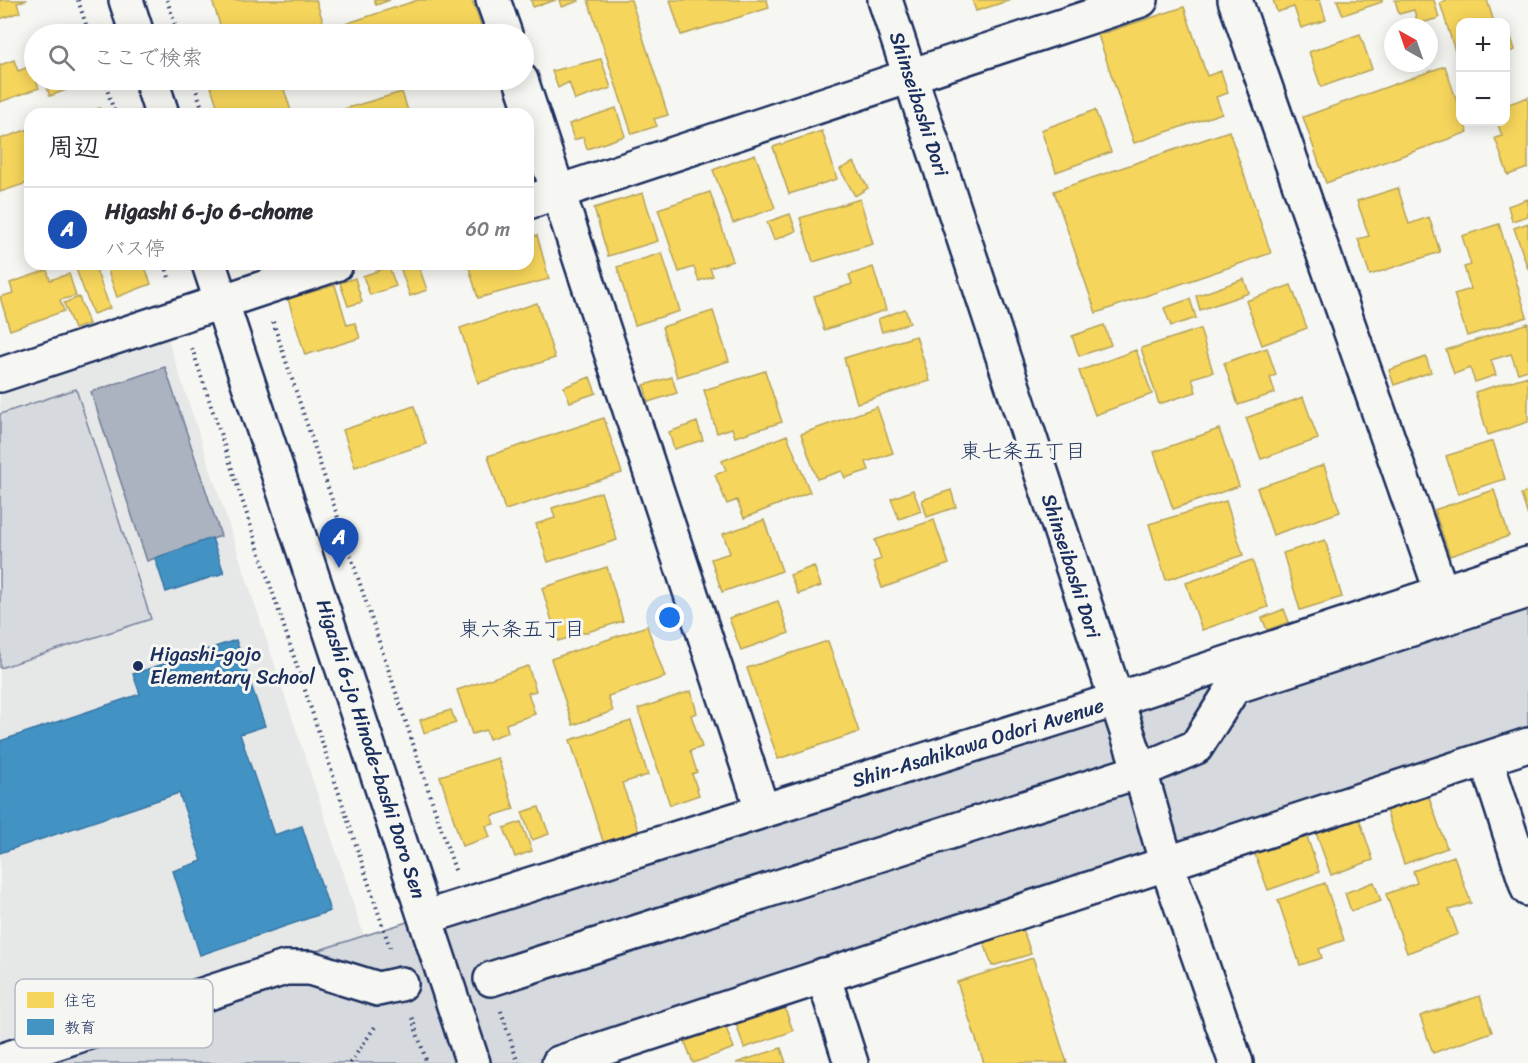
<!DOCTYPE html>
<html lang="ja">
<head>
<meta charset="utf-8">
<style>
  body { margin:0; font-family:Sriracha,"Klee One",sans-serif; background:#f2f2f3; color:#2b2b33 }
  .controls { position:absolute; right:18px; top:18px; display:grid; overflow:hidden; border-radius:12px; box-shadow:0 3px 15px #0003 }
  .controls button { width:54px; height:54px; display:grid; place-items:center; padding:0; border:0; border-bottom:2px solid #e1e1e2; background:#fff; color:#2b2b33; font:30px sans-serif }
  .compass { position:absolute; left:1384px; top:18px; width:54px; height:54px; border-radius:50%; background:#fff; box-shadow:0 3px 15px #0003; rotate:320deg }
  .you { position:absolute; left:670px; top:618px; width:21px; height:21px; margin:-15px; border:4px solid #fff; border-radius:50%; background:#1a73e8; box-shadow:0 0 0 9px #1a73e833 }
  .badge { display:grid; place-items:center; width:39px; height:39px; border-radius:50%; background:#0f766e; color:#fff; font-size:20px; font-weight:700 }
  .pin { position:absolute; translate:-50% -50px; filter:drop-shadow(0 2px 3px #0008) }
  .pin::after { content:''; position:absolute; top:32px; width:21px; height:18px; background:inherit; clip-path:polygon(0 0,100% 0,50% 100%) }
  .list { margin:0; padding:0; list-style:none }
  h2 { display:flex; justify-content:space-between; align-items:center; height:78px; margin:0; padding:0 24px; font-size:26px }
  h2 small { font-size:20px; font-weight:400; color:#7c7c81 }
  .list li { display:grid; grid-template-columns:39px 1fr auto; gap:18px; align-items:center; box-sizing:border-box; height:84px; padding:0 24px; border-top:2px solid #e1e1e2 }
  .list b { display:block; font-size:22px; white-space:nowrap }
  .list p { margin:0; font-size:20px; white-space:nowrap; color:#7c7c81 }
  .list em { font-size:20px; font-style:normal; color:#7c7c81 }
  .icon { flex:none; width:33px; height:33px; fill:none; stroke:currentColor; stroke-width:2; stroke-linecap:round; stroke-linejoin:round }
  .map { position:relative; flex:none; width:1528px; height:1063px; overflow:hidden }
  .search { position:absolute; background:#fff; box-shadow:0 3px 15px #0003; left:24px; top:24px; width:510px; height:66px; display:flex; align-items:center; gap:15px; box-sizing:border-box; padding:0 21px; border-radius:33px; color:#7c7c81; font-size:22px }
  .panel { position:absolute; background:#fff; box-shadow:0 3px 15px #0003; left:24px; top:108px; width:510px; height:162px; border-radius:18px }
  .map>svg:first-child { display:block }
  .built { fill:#e6e7e7 }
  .green { fill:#d6d9dd; stroke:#78849e; stroke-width:1.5 }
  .water { fill:#abb2c0; stroke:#717e99; stroke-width:1.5 }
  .homes { fill:#f6d55c; stroke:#b4a35d; stroke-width:1.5 }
  .schools { fill:#4393c3; stroke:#3775a5; stroke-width:1.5 }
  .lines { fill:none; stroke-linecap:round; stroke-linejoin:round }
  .street-casing { stroke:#1b2f5e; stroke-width:38 }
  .secondary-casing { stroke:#1b2f5e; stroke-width:38 }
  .path { stroke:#1b2f5e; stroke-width:4; stroke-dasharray:1.5 4.5; stroke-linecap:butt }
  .street { stroke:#f6f6f2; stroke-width:33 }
  .secondary { stroke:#f6f6f2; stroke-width:33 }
  .poi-dot { fill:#1b2f5e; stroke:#f6f6f2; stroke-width:2 }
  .labels { text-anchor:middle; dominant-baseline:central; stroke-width:6; stroke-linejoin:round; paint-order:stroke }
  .street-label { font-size:20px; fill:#1b2f5e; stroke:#f6f6f2 }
  .poi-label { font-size:20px; fill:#1b2f5e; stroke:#f6f6f2; text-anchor:start }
  .neighbourhood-label { font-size:21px; fill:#1b2f5e; stroke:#f6f6f2 }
  .key { fill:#f6f6f2; stroke:#b4bac6; stroke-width:1.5 }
  .key-label { font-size:16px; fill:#1b2f5e }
</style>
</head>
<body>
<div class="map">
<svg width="1528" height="1063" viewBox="0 0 1528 1063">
  <rect width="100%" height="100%" fill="#f6f6f2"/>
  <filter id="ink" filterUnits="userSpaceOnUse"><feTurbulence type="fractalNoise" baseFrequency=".0167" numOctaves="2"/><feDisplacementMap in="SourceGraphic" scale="12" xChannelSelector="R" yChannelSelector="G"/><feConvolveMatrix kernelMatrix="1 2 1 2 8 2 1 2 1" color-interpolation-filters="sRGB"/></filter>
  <g filter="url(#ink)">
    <path class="built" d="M 168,340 L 364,936 L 0,1052 L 0,395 Z"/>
    <path class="green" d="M 76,389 L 151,619 L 0,668 L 0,414 Z
      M 1528,564 L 1528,745 L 559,1063 L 0,1063 L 0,1052 Z"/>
    <path class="water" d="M 165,367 L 221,536 L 147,561 L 91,392 Z"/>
    <path class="homes" d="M 0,0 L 27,0 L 17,3 L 20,12 L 0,19 Z
      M 212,0 L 316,0 L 327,34 L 223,34 Z
      M 374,0 L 390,0 L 376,5 Z
      M 418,0 L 472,0 L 484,34 L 348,34 L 345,24 Z
      M 531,0 L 556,0 L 533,7 Z
      M 560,0 L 578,0 L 579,1 L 562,7 Z
      M 588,0 L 631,0 L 668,115 L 654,119 L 657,126 L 632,134 Z
      M 670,0 L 767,0 L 769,8 L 681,35 Z
      M 972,0 L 1011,0 L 976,11 Z
      M 1273,0 L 1320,0 L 1326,20 L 1301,28 L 1294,7 L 1277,12 Z
      M 1337,0 L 1382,0 L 1382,2 L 1343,15 Z
      M 1395,0 L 1434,0 L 1439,18 L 1418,24 L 1414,10 L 1399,14 Z
      M 1447,0 L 1487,0 L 1494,22 L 1460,22 L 1460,67 L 1440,3 Z
      M 1184,7 L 1207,76 L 1221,71 L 1228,93 L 1216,97 L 1222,113 L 1134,143 L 1098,35 Z
      M 1508,27 L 1515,50 L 1506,53 L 1506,28 Z
      M 1360,34 L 1372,69 L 1321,87 L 1309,52 Z
      M 601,59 L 611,88 L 575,100 L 569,82 L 558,88 L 552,71 Z
      M 14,60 L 18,71 L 31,66 L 39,88 L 0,102 L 0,65 Z
      M 1445,66 L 1460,111 L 1460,122 L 1464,122 L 1468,132 L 1326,183 L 1303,117 Z
      M 44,80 L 77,80 L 79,85 L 50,96 Z
      M 223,80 L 281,80 L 292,114 L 220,114 L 210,84 Z
      M 402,92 L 409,114 L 327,114 Z
      M 1528,97 L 1528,168 L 1508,175 L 1495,138 L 1502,136 L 1497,122 L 1506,122 L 1506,105 Z
      M 100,108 L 102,114 L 81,114 Z
      M 616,108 L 625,136 L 587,149 L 583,137 L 574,140 L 569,124 Z
      M 1095,110 L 1111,152 L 1056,172 L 1041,130 Z
      M 29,129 L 30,182 L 0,192 L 0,139 Z
      M 822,131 L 837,179 L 789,194 L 773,147 Z
      M 1229,131 L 1271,253 L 1096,313 L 1054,191 Z
      M 755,154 L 775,208 L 733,223 L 713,170 Z
      M 854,162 L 868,188 L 855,196 L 840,169 Z
      M 1398,188 L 1409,224 L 1429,217 L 1440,252 L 1370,275 L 1358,239 L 1369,236 L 1357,201 Z
      M 710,192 L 733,261 L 710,268 L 713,276 L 699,281 L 694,267 L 679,272 L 658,209 Z
      M 643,193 L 658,241 L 608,256 L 594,208 Z
      M 860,199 L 873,244 L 813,262 L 800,218 Z
      M 1528,199 L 1528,216 L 1512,221 L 1508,206 Z
      M 790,214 L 796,231 L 774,240 L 767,222 Z
      M 1528,223 L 1528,269 L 1514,228 Z
      M 1499,224 L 1527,317 L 1467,336 L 1454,294 L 1471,289 L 1464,267 L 1471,265 L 1462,236 Z
      M 537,235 L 549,279 L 478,298 L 468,264 L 528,264 L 528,238 Z
      M 662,253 L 680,311 L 635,325 L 617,267 Z
      M 74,264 L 94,264 L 110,308 L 93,314 Z
      M 116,264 L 144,264 L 151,284 L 117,297 L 108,271 L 118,267 Z
      M 418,264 L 427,290 L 410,296 L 401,270 Z
      M 389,267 L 396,286 L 370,295 L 363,276 Z
      M 873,267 L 886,310 L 824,330 L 814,296 L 852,284 L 849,275 Z
      M 47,270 L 50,280 L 69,274 L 76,296 L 60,300 L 64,311 L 10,330 L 0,297 L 13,293 L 10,283 Z
      M 355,278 L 362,302 L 348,306 L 340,283 Z
      M 1244,279 L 1249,293 L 1200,310 L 1196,296 Z
      M 335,285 L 347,325 L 355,323 L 360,338 L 305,355 L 288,299 Z
      M 1291,285 L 1307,328 L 1262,345 L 1246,301 Z
      M 79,297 L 89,324 L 74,329 L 64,303 Z
      M 1190,299 L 1196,318 L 1171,326 L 1164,308 Z
      M 537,303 L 555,358 L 478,383 L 460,328 Z
      M 905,309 L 910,323 L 882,332 L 878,319 Z
      M 713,311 L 729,361 L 677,377 L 662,327 Z
      M 1528,323 L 1528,370 L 1518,373 L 1511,354 L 1491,360 L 1496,375 L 1475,382 L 1470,368 L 1454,374 L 1446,350 Z
      M 1104,325 L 1111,345 L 1079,356 L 1072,336 Z
      M 1200,329 L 1213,372 L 1192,378 L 1196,392 L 1159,404 L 1141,348 Z
      M 916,336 L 930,381 L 857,403 L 844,358 Z
      M 1267,348 L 1276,375 L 1270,377 L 1275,393 L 1238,405 L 1224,363 Z
      M 1136,350 L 1152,394 L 1095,415 L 1079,371 Z
      M 1426,357 L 1431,372 L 1394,385 L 1389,370 Z
      M 765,371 L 782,422 L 735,437 L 732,428 L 717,433 L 704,390 Z
      M 1528,376 L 1528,422 L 1488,435 L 1475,392 Z
      M 590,377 L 596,393 L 570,402 L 564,387 Z
      M 672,377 L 677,393 L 648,402 L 644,385 Z
      M 1303,397 L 1318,439 L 1261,459 L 1246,418 Z
      M 414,406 L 426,444 L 355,467 L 343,430 Z
      M 877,407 L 893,453 L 866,462 L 869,470 L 845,478 L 842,471 L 817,479 L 801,434 Z
      M 604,418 L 622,473 L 505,510 L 488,456 Z
      M 697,422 L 703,440 L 674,449 L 669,432 Z
      M 1219,429 L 1239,486 L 1173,509 L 1154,452 Z
      M 787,435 L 810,492 L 744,518 L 737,500 L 727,504 L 715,475 L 726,470 L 722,461 Z
      M 1493,441 L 1505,479 L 1458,494 L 1446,456 Z
      M 1324,465 L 1340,512 L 1273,535 L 1257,488 Z
      M 913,490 L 921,511 L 899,519 L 891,499 Z
      M 951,490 L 956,507 L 927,517 L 922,500 Z
      M 1494,490 L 1509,536 L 1450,556 L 1434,510 Z
      M 601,492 L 617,540 L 548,562 L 536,524 L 555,518 L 552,508 Z
      M 1528,492 L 1528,516 L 1521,494 Z
      M 1226,501 L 1243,555 L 1166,580 L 1149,524 Z
      M 764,520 L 782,571 L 722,592 L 711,559 L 730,553 L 723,534 Z
      M 934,520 L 949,564 L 882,588 L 873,562 L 881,559 L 875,540 Z
      M 1325,540 L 1342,597 L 1300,610 L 1283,553 Z
      M 1252,560 L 1268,607 L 1202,630 L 1186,583 Z
      M 814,566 L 821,586 L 798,594 L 790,575 Z
      M 607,567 L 623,621 L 558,641 L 542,588 Z
      M 778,601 L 789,633 L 741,650 L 729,618 Z
      M 1284,609 L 1289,622 L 1267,630 L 1262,618 Z
      M 647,626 L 665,677 L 608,696 L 613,711 L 573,725 L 551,659 Z
      M 828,641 L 859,732 L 778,759 L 747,668 Z
      M 528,666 L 536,691 L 528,693 L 535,714 L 506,724 L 508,732 L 489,739 L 486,730 L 472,734 L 457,690 Z
      M 691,691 L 697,713 L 691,715 L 702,747 L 690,751 L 697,772 L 692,774 L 699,795 L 670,805 L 638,709 Z
      M 451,710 L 456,723 L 424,733 L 420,720 Z
      M 631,721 L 648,775 L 622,783 L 639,833 L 604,844 L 570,740 Z
      M 498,758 L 514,809 L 492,816 L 494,824 L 486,826 L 490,837 L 462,846 L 440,776 Z
      M 1428,795 L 1447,848 L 1404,864 L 1386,810 Z
      M 539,807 L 549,834 L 532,840 L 522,812 Z
      M 1358,815 L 1373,860 L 1331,875 L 1315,830 Z
      M 521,822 L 532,851 L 515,857 L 504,828 Z
      M 1304,828 L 1319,872 L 1268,890 L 1252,846 Z
      M 1454,856 L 1471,903 L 1449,910 L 1458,934 L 1407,953 L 1386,894 L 1417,883 L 1413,871 Z
      M 1374,882 L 1381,901 L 1351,911 L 1345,893 Z
      M 1325,883 L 1344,940 L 1319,949 L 1322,958 L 1300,965 L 1278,900 Z
      M 1022,926 L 1031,954 L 992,966 L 983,939 Z
      M 1033,958 L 1067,1063 L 984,1063 L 957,982 Z
      M 1480,996 L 1492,1032 L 1433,1053 L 1420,1016 Z
      M 782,1000 L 793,1031 L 744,1048 L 734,1017 Z
      M 722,1018 L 734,1048 L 693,1063 L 682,1034 Z
      M 781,1048 L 786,1063 L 736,1063 Z"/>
    <path class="schools" d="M 212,538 L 224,573 L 166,592 L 155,558 Z
      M 236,640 L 265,726 L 240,734 L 274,835 L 302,826 L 330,911 L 200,955 L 173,871 L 202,861 L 179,793 L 0,853 L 0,741 L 140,694 L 133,674 Z"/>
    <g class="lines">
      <defs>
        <path id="street" d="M 493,0 L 505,34
          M 1235,0 L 1442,593
          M 521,80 L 762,809
          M 528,202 L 1141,0
          M 0,375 L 336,264
          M 1486,759 L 1528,889
          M 427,917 L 1115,700 L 1528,564
          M 823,975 L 851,1063
          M 491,979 L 1140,771 L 1196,747 L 1234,687 L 1528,591
          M 0,1061 L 285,968 L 310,968 L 378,989 L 401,984
          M 559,1063 L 1528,745"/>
        <path id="secondary" d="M 126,0 L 137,34
          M 885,0 L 1140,771 L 1167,865 L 1236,1063
          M 151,80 L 162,114
          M 209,264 L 473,1063"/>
      </defs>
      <use href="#street" class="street-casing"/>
      <use href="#secondary" class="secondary-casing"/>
      <path class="path" d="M 78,0 L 89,34
        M 167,0 L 178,34
        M 104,80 L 115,114
        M 193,80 L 204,114
        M 165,264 L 170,281
        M 273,322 L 456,873
        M 192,348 L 391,951
        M 501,1011 L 518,1063
        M 412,1018 L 427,1063
        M 350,1063 L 377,1024"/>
      <use href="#street" class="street"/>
      <use href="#secondary" class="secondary"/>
    </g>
  </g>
  <circle class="poi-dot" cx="138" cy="666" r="6"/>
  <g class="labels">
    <g class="street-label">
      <text transform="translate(919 104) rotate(72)">Shinseibashi Dori</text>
      <text transform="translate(1071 566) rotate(72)">Shinseibashi Dori</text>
      <text transform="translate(978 743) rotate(-17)">Shin-Asahikawa Odori Avenue</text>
      <text transform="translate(371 749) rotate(72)">Higashi 6-jo Hinode-bashi Doro Sen</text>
    </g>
    <g class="poi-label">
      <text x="150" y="654">Higashi-gojo<tspan x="150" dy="23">Elementary School</tspan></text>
    </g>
    <g class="neighbourhood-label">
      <text x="1023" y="451">東七条五丁目</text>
      <text x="522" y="629">東六条五丁目</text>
    </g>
  </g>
  <rect x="15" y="979" width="198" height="69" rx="9" class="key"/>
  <rect x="27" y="992" width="27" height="16" fill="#f6d55c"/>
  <rect x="27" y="1019" width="27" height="16" fill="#4393c3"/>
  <g class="key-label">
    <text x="64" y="1006">住宅</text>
    <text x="64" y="1033">教育</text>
  </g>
</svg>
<div class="controls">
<button>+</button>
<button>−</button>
</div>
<svg class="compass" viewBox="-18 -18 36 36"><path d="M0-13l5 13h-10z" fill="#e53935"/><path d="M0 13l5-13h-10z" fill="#7c7c81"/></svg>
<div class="you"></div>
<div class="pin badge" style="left:339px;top:568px;background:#1a4fb4">A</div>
<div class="search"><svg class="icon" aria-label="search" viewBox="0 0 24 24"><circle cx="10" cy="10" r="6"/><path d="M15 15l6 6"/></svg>ここで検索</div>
<section class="panel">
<h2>周辺<small></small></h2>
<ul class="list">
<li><span class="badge" style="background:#1a4fb4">A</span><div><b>Higashi 6-jo 6-chome</b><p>バス停</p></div><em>60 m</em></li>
</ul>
</section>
</div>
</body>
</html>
